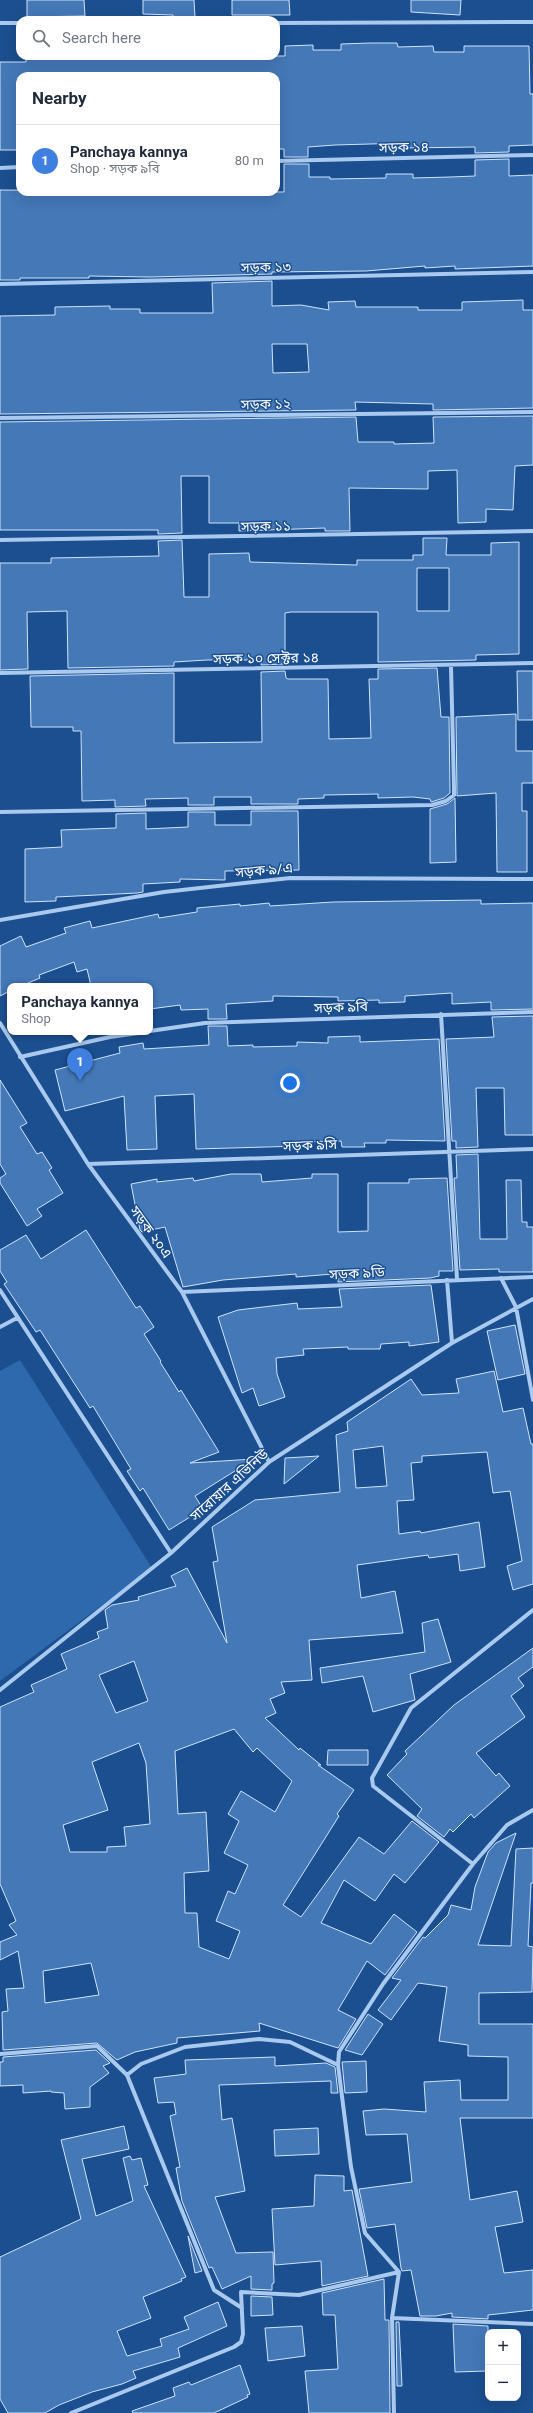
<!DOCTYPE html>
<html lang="en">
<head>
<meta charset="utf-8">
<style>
  body { margin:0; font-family:Roboto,"Noto Sans Bengali",sans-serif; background:#f2f2f3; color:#1f2937 }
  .controls { position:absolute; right:12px; bottom:12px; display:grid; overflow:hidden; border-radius:8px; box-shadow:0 4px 16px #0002 }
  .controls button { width:36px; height:36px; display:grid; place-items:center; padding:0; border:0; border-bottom:1px solid #e0e1e3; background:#fff; color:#1f2937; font:20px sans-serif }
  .you { position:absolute; left:290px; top:1083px; width:14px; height:14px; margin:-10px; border:3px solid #fff; border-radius:50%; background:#1a73e8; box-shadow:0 0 0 6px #1a73e833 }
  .badge { display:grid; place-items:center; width:26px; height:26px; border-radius:50%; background:#1a73e8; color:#fff; font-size:13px; font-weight:700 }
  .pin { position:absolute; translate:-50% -33px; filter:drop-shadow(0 1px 2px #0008) }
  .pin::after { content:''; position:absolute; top:21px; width:14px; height:12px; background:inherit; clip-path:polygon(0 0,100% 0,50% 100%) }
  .popup { position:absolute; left:7px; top:983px; width:146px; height:52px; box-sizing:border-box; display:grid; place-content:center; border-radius:8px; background:#fff; filter:drop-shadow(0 1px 3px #0005); font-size:13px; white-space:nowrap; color:#747a83 }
  .popup b { font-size:15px; color:#1f2937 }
  .popup::after { content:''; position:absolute; left:50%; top:100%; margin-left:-8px; border:8px solid transparent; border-top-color:#fff }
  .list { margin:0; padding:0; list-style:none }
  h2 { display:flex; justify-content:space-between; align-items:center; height:52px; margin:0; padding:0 16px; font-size:17px }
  h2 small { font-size:13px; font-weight:400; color:#747a83 }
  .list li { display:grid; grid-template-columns:26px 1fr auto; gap:12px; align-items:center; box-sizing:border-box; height:72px; padding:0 16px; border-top:1px solid #e0e1e3 }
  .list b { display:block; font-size:15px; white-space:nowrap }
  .list p { margin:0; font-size:13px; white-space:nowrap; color:#747a83 }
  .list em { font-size:13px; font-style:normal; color:#747a83 }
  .icon { flex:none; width:22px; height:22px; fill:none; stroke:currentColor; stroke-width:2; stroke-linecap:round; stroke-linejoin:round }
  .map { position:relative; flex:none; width:533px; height:2413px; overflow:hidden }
  .search { position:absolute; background:#fff; box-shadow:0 4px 16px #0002; left:16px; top:16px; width:264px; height:44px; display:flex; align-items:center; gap:10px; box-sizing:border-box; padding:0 14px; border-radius:12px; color:#747a83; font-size:15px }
  .panel { position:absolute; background:#fff; box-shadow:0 4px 16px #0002; left:16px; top:72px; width:264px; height:124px; border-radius:12px }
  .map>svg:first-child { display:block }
  .green { fill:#2e69ad }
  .building { fill:#4478b7; stroke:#cfe3fa; fill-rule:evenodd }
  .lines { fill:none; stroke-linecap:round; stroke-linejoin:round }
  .street { stroke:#a9c9ee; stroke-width:4 }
  .labels { text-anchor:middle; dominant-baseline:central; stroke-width:3; stroke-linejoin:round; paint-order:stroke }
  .street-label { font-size:14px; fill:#fff; stroke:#1b4f8f }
</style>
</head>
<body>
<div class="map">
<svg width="533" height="2413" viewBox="0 0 533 2413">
  <rect width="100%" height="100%" fill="#1b4f8f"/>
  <path class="green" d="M 20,1360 L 152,1568 L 0,1681 L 0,1371 Z"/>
  <path class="building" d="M 27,0 L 84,0 L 85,16 L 27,17 Z
    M 143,0 L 194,0 L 195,17 L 173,18 L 173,15 L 143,14 Z
    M 232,0 L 289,0 L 290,15 L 232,15 Z
    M 411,0 L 461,0 L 460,15 L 411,12 Z
    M 370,43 L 397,43 L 398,47 L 433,46 L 434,52 L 464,52 L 464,46 L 529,46 L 530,94 L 533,94 L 533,145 L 509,146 L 509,152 L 475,153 L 475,147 L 405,148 L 405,143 L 335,145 L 308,147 L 308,157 L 284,157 L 284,149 L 276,149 L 276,76 L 20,76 L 20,150 L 0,150 L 0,62 L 26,62 L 26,56 L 285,56 L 285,46 L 313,45 L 313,50 L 341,50 L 341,44 Z
    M 509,159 L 509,176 L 533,175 L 533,266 L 455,269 L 455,266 L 425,268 L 425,266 L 366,271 L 272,272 L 272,274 L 149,277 L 89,276 L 89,278 L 20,278 L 20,280 L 0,280 L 0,190 L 284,192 L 284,164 L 309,164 L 309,177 L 330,177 L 330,179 L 386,178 L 386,174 L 413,174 L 413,178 L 450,177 L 475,176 L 475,160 Z
    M 272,281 L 272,306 L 301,305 L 329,310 L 328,302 L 355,301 L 356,307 L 418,307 L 418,310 L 462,310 L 462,302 L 523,300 L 523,310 L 533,310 L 533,408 L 433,410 L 433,404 L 355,402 L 356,410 L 0,414 L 0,316 L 55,315 L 55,307 L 110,306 L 110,309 L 140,309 L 140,313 L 213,313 L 212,283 ZM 272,344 L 307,344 L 309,372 L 273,373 Z
    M 533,416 L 533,465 L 515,466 L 513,510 L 486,509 L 486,522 L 458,523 L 457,470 L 428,471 L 428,489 L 349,488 L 350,531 L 325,531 L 325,528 L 239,531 L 239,523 L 209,523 L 209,476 L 181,476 L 182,533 L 158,534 L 158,530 L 0,530 L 0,422 L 356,417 L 358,442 L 394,442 L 394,444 L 434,443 L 433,417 Z
    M 423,538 L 447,538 L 446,555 L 491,555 L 491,543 L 519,542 L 519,654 L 476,655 L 476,660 L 378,662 L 378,612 L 291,612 L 285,613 L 285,664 L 261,665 L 261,660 L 207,660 L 174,662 L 174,666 L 68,668 L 67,611 L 27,612 L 28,669 L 0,670 L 0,563 L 51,563 L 51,558 L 159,556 L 158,541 L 182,540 L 184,597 L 209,597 L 209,554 L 249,553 L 250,562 L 357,565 L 357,560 L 413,560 L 413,555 L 423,555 ZM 417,568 L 449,568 L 449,611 L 417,611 Z
    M 437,668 L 441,717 L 449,717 L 450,793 L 444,798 L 431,802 L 430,799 L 413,797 L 378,798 L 378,794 L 324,795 L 324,798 L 298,799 L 298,804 L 251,804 L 251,797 L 214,797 L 214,805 L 188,805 L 188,798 L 145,799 L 146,806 L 115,807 L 115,800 L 82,801 L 81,731 L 73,731 L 73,727 L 31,727 L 30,676 L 174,673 L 174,743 L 262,742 L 261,672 L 285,671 L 286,678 L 288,679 L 328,679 L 329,739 L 371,738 L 369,679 L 378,679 L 378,669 Z
    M 517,671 L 533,671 L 533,720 L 518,720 Z
    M 516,714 L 516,751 L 533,751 L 533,783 L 522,783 L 522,811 L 527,811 L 527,872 L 497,872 L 496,793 L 457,796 L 456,717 Z
    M 455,798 L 456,862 L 430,863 L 430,809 L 447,804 Z
    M 251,811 L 298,811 L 299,870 L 225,871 L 225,880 L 180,879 L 180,882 L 143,884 L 143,892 L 137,893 L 56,897 L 56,901 L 25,902 L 25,849 L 62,847 L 61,830 L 116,828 L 116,814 L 146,813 L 146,829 L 188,827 L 188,812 L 215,812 L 215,825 L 251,825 Z
    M 481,900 L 481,904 L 533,903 L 533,1009 L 491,1010 L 491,1002 L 452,1004 L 452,993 L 405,996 L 405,1002 L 379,1003 L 379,1000 L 338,1001 L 338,997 L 273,996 L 273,1001 L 226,1004 L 227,1019 L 208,1019 L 208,1009 L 181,1010 L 180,1005 L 150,1009 L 150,986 L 91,986 L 87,969 L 77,972 L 74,962 L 39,975 L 40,978 L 21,986 L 10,986 L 10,991 L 0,996 L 0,946 L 21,936 L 26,947 L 66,933 L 64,928 L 90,921 L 92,928 L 158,914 L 159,918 L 197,912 L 197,908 L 240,904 L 240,906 L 269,903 L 270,906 L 333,902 Z
    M 533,1016 L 533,1135 L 505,1135 L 504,1088 L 476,1088 L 478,1147 L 456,1148 L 456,1141 L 452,1141 L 446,1039 L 494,1037 L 492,1017 Z
    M 208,1026 L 227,1026 L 228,1046 L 253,1045 L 253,1047 L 297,1046 L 297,1042 L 328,1043 L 328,1037 L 360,1036 L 360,1042 L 439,1039 L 445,1141 L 386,1140 L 386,1143 L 364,1143 L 365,1147 L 342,1147 L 341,1141 L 302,1142 L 302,1146 L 196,1149 L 194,1094 L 155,1096 L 157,1149 L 127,1150 L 124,1096 L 65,1111 L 55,1070 L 120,1053 L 119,1047 L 143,1043 L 144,1049 L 209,1045 Z
    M 0,1080 L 27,1123 L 20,1127 L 37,1154 L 42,1152 L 52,1168 L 49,1170 L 63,1193 L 37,1209 L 42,1216 L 27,1226 L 0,1183 L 0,1178 L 6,1174 L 0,1164 Z
    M 478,1154 L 480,1239 L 507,1239 L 506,1180 L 521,1180 L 522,1222 L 527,1222 L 527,1227 L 533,1227 L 533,1272 L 499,1272 L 499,1269 L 460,1270 L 454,1178 L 457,1178 L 456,1155 Z
    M 231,1174 L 261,1174 L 262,1182 L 312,1178 L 312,1174 L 338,1174 L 338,1232 L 368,1231 L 368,1183 L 409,1183 L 409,1179 L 447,1178 L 453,1271 L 439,1271 L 439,1276 L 430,1278 L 338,1282 L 338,1278 L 333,1278 L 333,1274 L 296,1277 L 296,1274 L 223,1280 L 183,1287 L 165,1227 L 142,1232 L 140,1230 L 131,1184 L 157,1179 L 157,1182 L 193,1178 L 194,1181 Z
    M 86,1230 L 136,1308 L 140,1306 L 154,1327 L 144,1334 L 161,1361 L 160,1362 L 179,1392 L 181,1390 L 219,1452 L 190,1463 L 254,1459 L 195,1496 L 203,1509 L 169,1530 L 143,1488 L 140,1491 L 127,1471 L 131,1469 L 93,1406 L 90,1408 L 40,1330 L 36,1332 L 4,1284 L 7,1282 L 0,1271 L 0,1250 L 26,1235 L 41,1259 Z
    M 431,1285 L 439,1342 L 409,1346 L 409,1342 L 381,1344 L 380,1349 L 348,1349 L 348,1347 L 303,1349 L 304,1355 L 276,1358 L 277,1374 L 285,1397 L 259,1406 L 253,1388 L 242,1393 L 218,1317 L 238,1310 L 297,1303 L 298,1309 L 342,1307 L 339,1289 Z
    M 515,1325 L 525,1374 L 498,1380 L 487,1331 Z
    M 494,1371 L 503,1412 L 523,1408 L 531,1444 L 533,1444 L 533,1584 L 513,1590 L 507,1566 L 522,1561 L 510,1491 L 493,1493 L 487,1452 L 422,1456 L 422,1462 L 411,1463 L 414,1500 L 397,1501 L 399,1534 L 420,1531 L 421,1533 L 479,1522 L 485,1567 L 460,1571 L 458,1554 L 429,1558 L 428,1555 L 357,1565 L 361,1598 L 395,1591 L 403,1633 L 309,1640 L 312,1680 L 281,1682 L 285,1693 L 270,1699 L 276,1713 L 265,1718 L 299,1750 L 300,1748 L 321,1765 L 318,1765 L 354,1790 L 337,1814 L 339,1816 L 283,1905 L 301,1917 L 359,1837 L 384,1854 L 412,1821 L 439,1842 L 405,1883 L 394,1874 L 375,1901 L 344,1880 L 321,1923 L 371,1944 L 394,1914 L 417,1932 L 385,1975 L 367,1961 L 338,2010 L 356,2019 L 338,2048 L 259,2023 L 260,2031 L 177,2038 L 177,2043 L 135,2052 L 117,2060 L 97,2043 L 3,2050 L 2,2012 L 8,2011 L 6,1989 L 24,1988 L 18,1951 L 0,1960 L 0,1942 L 17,1935 L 9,1925 L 16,1921 L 0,1884 L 0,1707 L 34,1692 L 31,1685 L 67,1669 L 61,1654 L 99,1638 L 97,1632 L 108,1628 L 105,1610 L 112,1605 L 139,1600 L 138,1597 L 176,1586 L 171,1576 L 187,1568 L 227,1643 L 213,1562 L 218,1561 L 212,1527 L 255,1500 L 340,1492 L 336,1435 L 348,1431 L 347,1422 L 411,1379 L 422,1395 L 459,1393 L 456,1379 ZM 383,1446 L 387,1486 L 356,1488 L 353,1450 ZM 134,1661 L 148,1701 L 116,1713 L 99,1675 ZM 234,1729 L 253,1752 L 257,1748 L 292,1781 L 275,1812 L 241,1791 L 228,1814 L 239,1821 L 224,1853 L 248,1865 L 235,1894 L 228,1891 L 216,1921 L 240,1931 L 229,1959 L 199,1947 L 197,1913 L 185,1913 L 184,1873 L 209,1871 L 206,1812 L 178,1814 L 175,1751 ZM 139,1743 L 146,1763 L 150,1824 L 124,1827 L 126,1846 L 107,1847 L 107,1852 L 70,1852 L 63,1825 L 108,1810 L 92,1762 ZM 91,1963 L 99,1995 L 45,2003 L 43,1971 Z
    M 319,1456 L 284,1484 L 285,1458 Z
    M 438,1619 L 451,1662 L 410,1674 L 415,1700 L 373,1712 L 363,1676 L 322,1683 L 320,1668 L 425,1652 L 422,1623 Z
    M 533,1648 L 533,1667 L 518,1678 L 524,1686 L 511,1696 L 525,1717 L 476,1753 L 496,1776 L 499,1773 L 510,1786 L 474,1818 L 471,1814 L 453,1832 L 450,1829 L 444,1837 L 417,1816 L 422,1809 L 387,1775 L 407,1754 L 405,1751 L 454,1705 Z
    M 328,1750 L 368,1750 L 368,1765 L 327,1765 Z
    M 516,1833 L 478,1945 L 511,1946 L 516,1849 L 533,1848 L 533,1883 L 531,1883 L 528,1946 L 533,1947 L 532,1992 L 479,1993 L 479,2024 L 533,2024 L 533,2118 L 460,2118 L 470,2200 L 517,2191 L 523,2222 L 495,2227 L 504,2273 L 533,2270 L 533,2310 L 488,2315 L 488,2319 L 452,2317 L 452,2313 L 436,2316 L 420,2316 L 411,2270 L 402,2271 L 401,2268 L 395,2224 L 367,2228 L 359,2189 L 412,2182 L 407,2134 L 366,2135 L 363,2111 L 384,2109 L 426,2112 L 424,2082 L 460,2080 L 461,2100 L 508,2100 L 508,2057 L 468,2056 L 468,2045 L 439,2041 L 447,1987 L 418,1983 L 391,2020 L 378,2010 L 401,1980 L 392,1978 L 423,1937 L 425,1938 L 448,1915 L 451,1905 L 471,1910 L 475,1887 L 488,1852 L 496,1843 Z
    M 368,2014 L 383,2024 L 362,2055 L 345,2050 Z
    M 96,2050 L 110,2063 L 103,2066 L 109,2073 L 90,2087 L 90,2107 L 65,2109 L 64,2093 L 51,2092 L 51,2091 L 23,2093 L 23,2085 L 0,2086 L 0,2062 L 3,2062 L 3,2057 Z
    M 275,2057 L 275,2066 L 326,2063 L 335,2067 L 338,2093 L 331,2093 L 331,2081 L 219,2085 L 222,2120 L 232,2118 L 245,2191 L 215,2197 L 236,2253 L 273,2252 L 274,2283 L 272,2284 L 272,2290 L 251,2289 L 251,2276 L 222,2289 L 212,2267 L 209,2268 L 182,2201 L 176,2168 L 180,2167 L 170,2116 L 176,2114 L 174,2102 L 158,2103 L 154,2078 L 186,2074 L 185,2060 Z
    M 366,2061 L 367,2092 L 345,2093 L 342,2062 Z
    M 124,2126 L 129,2149 L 82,2159 L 96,2216 L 133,2201 L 123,2158 L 130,2156 L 132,2160 L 141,2158 L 148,2185 L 144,2186 L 186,2277 L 181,2279 L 182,2281 L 143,2297 L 151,2318 L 117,2331 L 127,2356 L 162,2346 L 160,2339 L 189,2329 L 184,2317 L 218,2302 L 227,2326 L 178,2348 L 180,2357 L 133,2371 L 136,2378 L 122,2384 L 92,2392 L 59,2405 L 45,2413 L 8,2413 L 0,2399 L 0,2257 L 81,2219 L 61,2140 Z
    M 318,2128 L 319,2154 L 275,2156 L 274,2130 Z
    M 315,2175 L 344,2176 L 344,2191 L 352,2190 L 368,2276 L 322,2286 L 321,2261 L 275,2265 L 272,2209 L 314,2206 Z
    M 188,2236 L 202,2271 L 195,2273 Z
    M 384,2279 L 385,2320 L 389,2320 L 390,2413 L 309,2413 L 305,2371 L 338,2369 L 335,2315 L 323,2315 L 322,2293 Z
    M 251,2296 L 272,2297 L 273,2315 L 251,2316 Z
    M 396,2322 L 399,2322 L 402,2386 L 397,2386 Z
    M 453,2324 L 488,2326 L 488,2371 L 455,2372 Z
    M 302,2326 L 305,2356 L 268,2361 L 265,2328 Z
    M 240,2365 L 250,2394 L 247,2395 L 248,2397 L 214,2413 L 133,2413 L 132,2411 L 175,2396 L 173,2388 L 189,2382 L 191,2385 Z"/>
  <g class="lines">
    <path class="street" d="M 0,23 L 20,23
      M 276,23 L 533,22
      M 276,161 L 533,155
      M 0,168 L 20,167
      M 0,284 L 533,272
      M 0,418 L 533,412
      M 0,540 L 533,531
      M 0,673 L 533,663
      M 0,812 L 432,805 L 446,801 L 454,795 L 454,787 L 451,667
      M 0,920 L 164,892 L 290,878 L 533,879
      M 441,1014 L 457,1279
      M 0,1023 L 88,1164 L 182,1292 L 269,1462
      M 150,1031 L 205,1023 L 533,1012
      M 20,1057 L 110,1037 L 146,1032
      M 88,1164 L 533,1149
      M 501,1278 L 516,1307 L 533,1400
      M 447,1280 L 452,1343
      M 0,1290 L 171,1553
      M 182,1292 L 533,1277
      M 0,1327 L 17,1318
      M 0,1690 L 171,1553 L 269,1462 L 452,1343 L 533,1299
      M 473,1864 L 373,1786 L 372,1778 L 411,1708 L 533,1610
      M 0,2054 L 97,2046 L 127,2075 L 141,2064 L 185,2047 L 259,2039 L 290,2042 L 338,2065
      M 127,2075 L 214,2290 L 242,2308
      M 392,2318 L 533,2324
      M 71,2413 L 234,2347 L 241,2342 L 243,2334 L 241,2292 L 299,2295 L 399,2272
      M 394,2413 L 392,2318 L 399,2272 L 365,2233 L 351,2167 L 338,2065 L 339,2052 L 383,1984 L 473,1864 L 507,1825 L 533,1810"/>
  </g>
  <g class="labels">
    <g class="street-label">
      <text transform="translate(404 147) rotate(-1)">সড়ক ১৪</text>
      <text transform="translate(266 267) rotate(-1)">সড়ক ১৩</text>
      <text transform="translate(266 404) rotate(-1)">সড়ক ১২</text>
      <text transform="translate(266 526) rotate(-1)">সড়ক ১১</text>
      <text transform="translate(266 658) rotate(-1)">সড়ক ১০ সেক্টর ১৪</text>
      <text transform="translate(264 870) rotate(-5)">সড়ক ৯/এ</text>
      <text transform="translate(341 1007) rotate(-2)">সড়ক ৯বি</text>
      <text transform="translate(310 1145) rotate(-2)">সড়ক ৯সি</text>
      <text transform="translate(151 1232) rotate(54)">সড়ক ২০এ</text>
      <text transform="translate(357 1273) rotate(-3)">সড়ক ৯ডি</text>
      <text transform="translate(229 1485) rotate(-42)">সারোয়ার এভিনিউ</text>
    </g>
  </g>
</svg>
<div class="controls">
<button>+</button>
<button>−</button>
</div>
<div class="you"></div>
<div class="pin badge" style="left:80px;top:1081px;background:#3f7fe0">1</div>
<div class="popup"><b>Panchaya kannya</b>Shop</div>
<div class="search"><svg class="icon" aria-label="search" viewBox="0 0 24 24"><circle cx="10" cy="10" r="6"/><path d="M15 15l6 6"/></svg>Search here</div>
<section class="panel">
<h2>Nearby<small></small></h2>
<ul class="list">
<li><span class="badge" style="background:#3f7fe0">1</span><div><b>Panchaya kannya</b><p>Shop · সড়ক ৯বি</p></div><em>80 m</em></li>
</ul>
</section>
</div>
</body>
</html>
